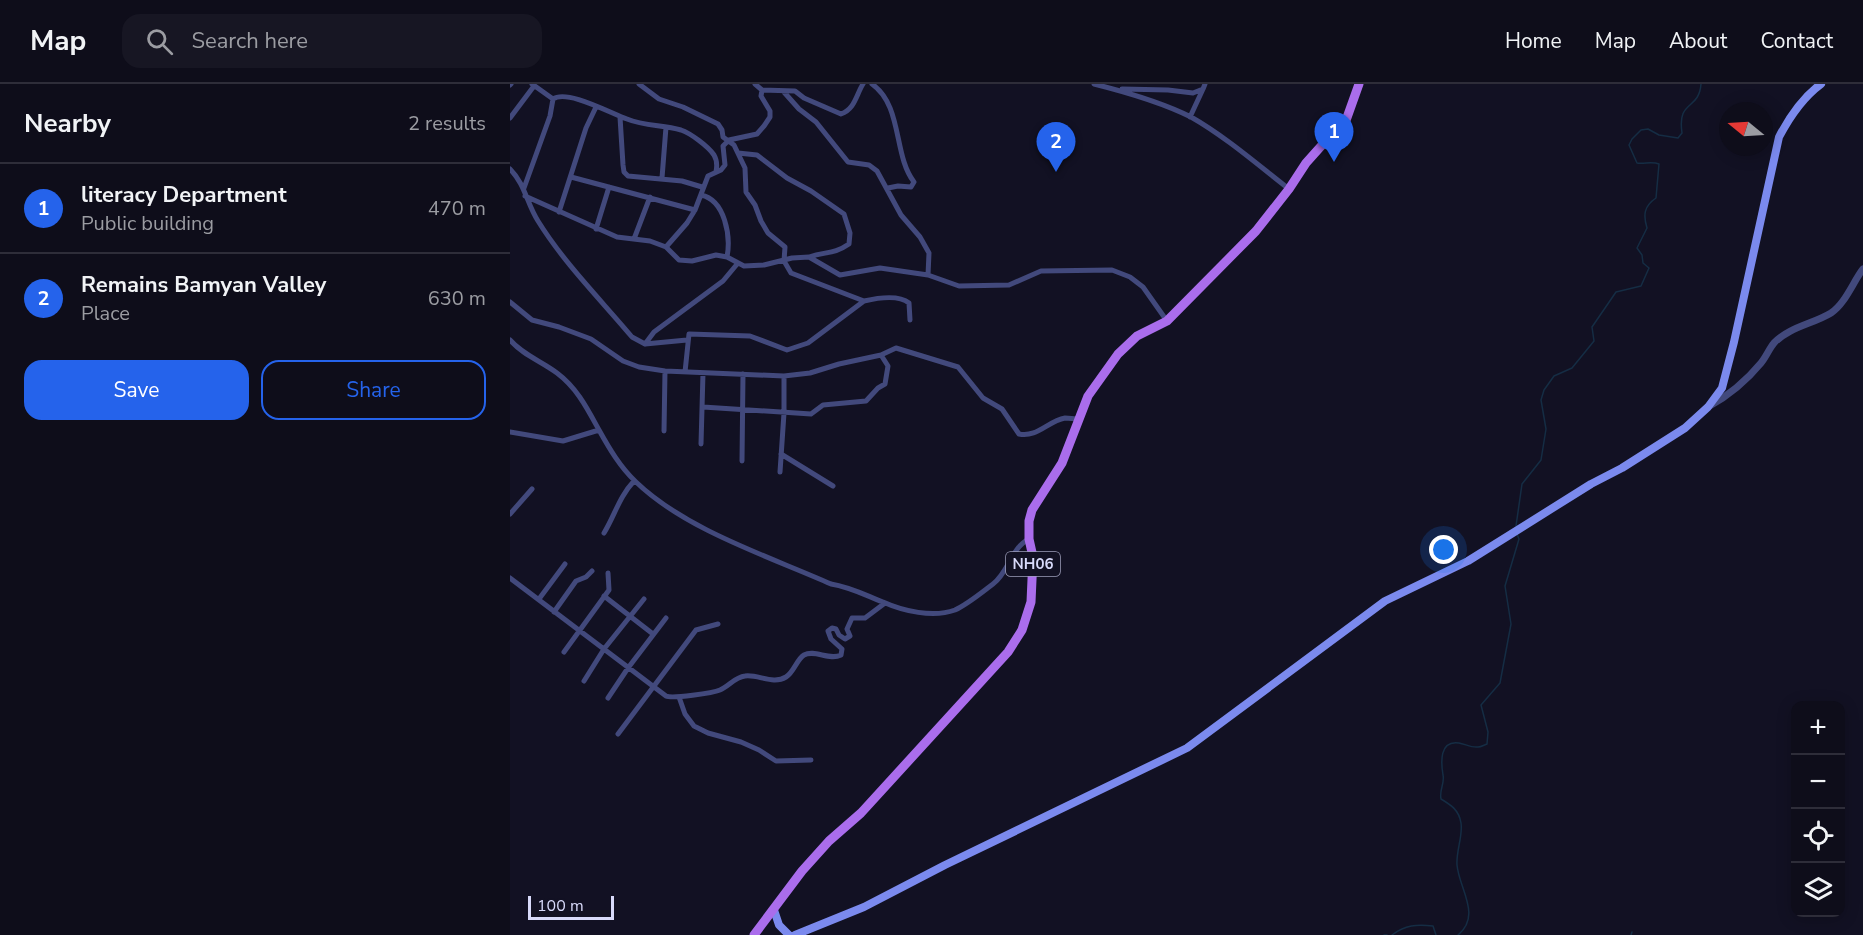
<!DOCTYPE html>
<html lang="en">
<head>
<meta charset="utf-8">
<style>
  body { margin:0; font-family:"Nunito Sans",sans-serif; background:#171623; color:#f1f3f6 }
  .controls { position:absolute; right:18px; bottom:18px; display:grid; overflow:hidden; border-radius:12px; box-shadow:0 3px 15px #0003 }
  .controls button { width:54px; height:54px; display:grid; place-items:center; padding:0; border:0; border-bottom:2px solid #2e2d39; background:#0e0d1a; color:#f1f3f6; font:30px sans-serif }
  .compass { position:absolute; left:1209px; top:18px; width:54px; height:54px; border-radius:50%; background:#0e0d1a; box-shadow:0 3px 15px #0003; rotate:288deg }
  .scale { position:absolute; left:18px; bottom:15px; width:86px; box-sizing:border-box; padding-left:6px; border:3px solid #d8dafa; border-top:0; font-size:16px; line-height:21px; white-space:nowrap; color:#d8dafa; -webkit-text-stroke:4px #121123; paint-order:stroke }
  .you { position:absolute; left:934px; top:466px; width:21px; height:21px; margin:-15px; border:4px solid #fff; border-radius:50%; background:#1a73e8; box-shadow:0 0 0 9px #1a73e833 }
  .badge { display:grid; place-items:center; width:39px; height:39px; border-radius:50%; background:#2563eb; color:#fff; font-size:20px; font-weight:700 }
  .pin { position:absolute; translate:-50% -50px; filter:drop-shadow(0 2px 3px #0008) }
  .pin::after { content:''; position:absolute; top:32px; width:21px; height:18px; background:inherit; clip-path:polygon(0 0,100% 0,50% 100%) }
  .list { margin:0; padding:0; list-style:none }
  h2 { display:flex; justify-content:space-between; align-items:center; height:78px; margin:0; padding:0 24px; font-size:26px }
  h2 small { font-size:20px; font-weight:400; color:#9b9ca2 }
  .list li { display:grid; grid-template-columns:39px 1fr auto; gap:18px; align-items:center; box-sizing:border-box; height:90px; padding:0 24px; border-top:2px solid #2e2d39 }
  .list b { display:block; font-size:22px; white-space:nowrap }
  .list p { margin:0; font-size:20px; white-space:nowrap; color:#9b9ca2 }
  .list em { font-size:20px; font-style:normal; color:#9b9ca2 }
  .actions { display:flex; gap:12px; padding:18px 24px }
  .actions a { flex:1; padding:14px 0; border:2px solid #2563eb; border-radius:18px; text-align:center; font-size:21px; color:#2563eb }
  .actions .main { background:#2563eb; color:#fff }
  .icon { flex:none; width:33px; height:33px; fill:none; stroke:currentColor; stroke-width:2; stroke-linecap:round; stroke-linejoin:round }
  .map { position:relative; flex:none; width:1353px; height:851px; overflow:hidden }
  header { display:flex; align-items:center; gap:36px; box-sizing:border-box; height:84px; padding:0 30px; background:#0e0d1a; border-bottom:2px solid #2e2d39 }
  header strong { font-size:28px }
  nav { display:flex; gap:33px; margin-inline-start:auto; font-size:21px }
  .search { width:420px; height:54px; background:#171623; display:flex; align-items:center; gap:15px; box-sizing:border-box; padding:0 21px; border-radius:18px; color:#9b9ca2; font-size:22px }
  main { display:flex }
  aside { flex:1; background:#0e0d1a }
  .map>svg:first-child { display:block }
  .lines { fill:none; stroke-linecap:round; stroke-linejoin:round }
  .stream { stroke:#152d44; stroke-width:1.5 }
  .minor { stroke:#42497c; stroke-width:5 }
  .tertiary { stroke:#42497c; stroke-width:7 }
  .secondary { stroke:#7b8aee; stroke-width:8 }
  .primary { stroke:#aa6dec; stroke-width:9 }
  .labels { text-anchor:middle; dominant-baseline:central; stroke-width:5; stroke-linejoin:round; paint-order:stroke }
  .shield { fill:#121123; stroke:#9d9eba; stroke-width:1.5 }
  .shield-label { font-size:15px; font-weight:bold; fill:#d8dafa }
</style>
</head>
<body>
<header>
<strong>Map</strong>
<div class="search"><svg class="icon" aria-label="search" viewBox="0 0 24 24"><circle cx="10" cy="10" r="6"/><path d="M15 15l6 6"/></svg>Search here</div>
<nav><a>Home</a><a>Map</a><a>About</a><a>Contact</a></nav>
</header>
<main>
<aside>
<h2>Nearby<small>2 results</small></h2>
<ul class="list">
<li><span class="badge">1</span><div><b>literacy Department</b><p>Public building</p></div><em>470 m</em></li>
<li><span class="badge">2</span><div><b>Remains Bamyan Valley</b><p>Place</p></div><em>630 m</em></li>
</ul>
<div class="actions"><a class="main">Save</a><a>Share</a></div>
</aside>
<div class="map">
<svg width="1353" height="851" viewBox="0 0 1353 851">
  <rect width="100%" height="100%" fill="#121123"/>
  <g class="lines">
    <path class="stream" d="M 1006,442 L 1012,400 L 1031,376 L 1036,345 L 1031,316 L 1034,306 L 1044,292 L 1062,284 L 1084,257 L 1082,243 L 1106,208 L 1131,202 L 1139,184 L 1133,179 L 1132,171 L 1127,164 L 1137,144 C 1133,131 1134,122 1146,114 L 1149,80 C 1142,77 1135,80 1127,79 L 1119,61 L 1122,55 L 1131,46 L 1138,45 L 1149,51 L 1168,54 L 1172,49 C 1167,15 1189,27 1191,0
      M 874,851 L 877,851
      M 882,851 C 895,841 907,840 923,842 L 926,851
      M 948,851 C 972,831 949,805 947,781 C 946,767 953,752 951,739 C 949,726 941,721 931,715 C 929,706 935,699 933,691 C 931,679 929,656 949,659 C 955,660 962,664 968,663 C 971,663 974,661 977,660 L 978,648 L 971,621 L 990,599 L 1001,540 L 995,502 L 1009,455 L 1007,450
      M 1121,851 L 1122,848"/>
    <path class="minor" d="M 22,0 L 43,15 C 57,5 100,29 117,35 C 134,42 152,41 171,46 C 180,49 198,62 204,71 C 207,76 207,83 206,88
      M 129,0 L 149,15 L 173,23 L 208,40 L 212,46 L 213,53 L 224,61 L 235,84 L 236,108 L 245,121 L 251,137 L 258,149 L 275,163 L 274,177 L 281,189 L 354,217
      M 245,0 L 252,6
      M 362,0 C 393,22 383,71 404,98 L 401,103 L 388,102 L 378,104
      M 584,0 C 616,8 651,18 681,33 C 716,53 748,81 779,105
      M 0,1 L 1,0
      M 612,5 L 658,6 L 683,9 L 693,5 L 695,0
      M 273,7 L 289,25 L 306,38 L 338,78 L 359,81 L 367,87 L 391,131 L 410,153 L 419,169 L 418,191
      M 110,33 L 113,81 L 114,88 L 118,92 L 172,97 L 192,103
      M 680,33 L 693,5
      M 0,34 L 24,2
      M 228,69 L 247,71 L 277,94 L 301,107 L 334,130 L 340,149 L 339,160 C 323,171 316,167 299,173
      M 0,85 C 15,100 17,120 28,137 C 54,179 91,216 122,253 L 135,260 L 177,256
      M 61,93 L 185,126
      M 152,94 L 156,43
      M 14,104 L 40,32 L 43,15
      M 191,111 C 215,116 221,152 217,173
      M 15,112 L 107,153 L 140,157 L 156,163 L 169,176 L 182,177 L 206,171 L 217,173 L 234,182 L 254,181 L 282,174 L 299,173 L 330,191 L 370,184 L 418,191 L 449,202 L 499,201 L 531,187 L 602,186 L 620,193 L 633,203 L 657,237
      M 49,128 L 76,44 L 86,23
      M 86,145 L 99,103
      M 124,155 L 140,113
      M 156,163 L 177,139 L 185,126 L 198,92 L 211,86 L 215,81 L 213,62 L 219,56 L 247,50 L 254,42 L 260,33 L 260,27 L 251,12 L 252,6 L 285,7 L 294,14 L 331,30 C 345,25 346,11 353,0
      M 0,218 L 22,236 L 49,243 L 81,255 L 113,277 L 129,283 L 155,287 L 274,292 L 300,289 L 329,280 L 371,271 L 386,264 L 448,283 L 473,314 L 492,325 L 509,350 C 527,354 538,337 555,334 C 559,334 565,335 570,335
      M 0,256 C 13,271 31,277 47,289 C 67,304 77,324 89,346
      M 135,260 L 144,248 L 213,197 L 228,179
      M 175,288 L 179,250 L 240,252 L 277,266 L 298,259 L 354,217 C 367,214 388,210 399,219 L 400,236
      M 193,323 L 301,330 L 313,321 L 356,317 L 368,304 L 375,300 L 378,282 L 371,271
      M 154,347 L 155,287
      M 0,348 L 53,357 L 89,346 C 99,364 110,383 126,398 C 176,446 258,472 321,500 C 340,503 355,511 373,518 C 393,527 423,534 445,526 C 458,520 471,509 483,500 C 499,488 501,464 519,455
      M 191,360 L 193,289
      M 271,370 L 323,402
      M 232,377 L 233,290
      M 270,388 L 274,329 L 274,292
      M 0,430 L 22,405
      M 94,449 C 105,431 109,413 124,397
      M 0,494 L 156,612 C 162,615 203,609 210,606 C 219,602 225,593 235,592 C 248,590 263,601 276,593 C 284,588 287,575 294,571 C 305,565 319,577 331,571 L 332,565 L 321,555 L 318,547 L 322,544 L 326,545 L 329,551 L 335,555 L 340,552 L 337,545 L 342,534 L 355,534 L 375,519
      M 94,512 L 143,550
      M 29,515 L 55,480
      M 44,528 L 66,497 L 76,493 L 82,487
      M 54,568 L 99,506 L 98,489
      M 74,597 L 94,565 L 134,515
      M 169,613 L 175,630 L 184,642 L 198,649 L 231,658 L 249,666 L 266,677 L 301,676
      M 98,614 L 118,584 L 156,534
      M 108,650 L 186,546 L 208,540"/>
    <path class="tertiary" d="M 1198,323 C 1218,312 1237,296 1251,279 C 1256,273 1259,265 1264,259 C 1279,243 1303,240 1321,229 C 1335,220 1343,198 1353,185"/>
    <path class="secondary" d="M 264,826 L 269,841 L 279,851
      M 285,851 L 354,823 L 435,781 L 677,664 L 875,517 L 958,477 L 1081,400 L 1112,384 L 1175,344 L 1198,323 L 1212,304 L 1224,258 L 1269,53 C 1280,32 1292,14 1311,0"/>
    <path class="primary" d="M 244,851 L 292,787 L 319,757 L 351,729 L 498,568 L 512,546 L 521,518 L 523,473 L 519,455 L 519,437 L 522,426 L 552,379 L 578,312 L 608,270 L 627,252 L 657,237 L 746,147 L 779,105 L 796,79 L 813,60 L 834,42 L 849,0"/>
  </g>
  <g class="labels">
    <rect class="shield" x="496" y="468" width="54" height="24" rx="4.5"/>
    <g class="shield-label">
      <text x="523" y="480">NH06</text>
    </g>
  </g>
</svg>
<div class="controls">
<button>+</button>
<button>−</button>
<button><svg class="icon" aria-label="locate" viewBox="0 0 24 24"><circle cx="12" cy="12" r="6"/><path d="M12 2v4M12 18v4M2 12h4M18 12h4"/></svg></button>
<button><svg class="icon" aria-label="layers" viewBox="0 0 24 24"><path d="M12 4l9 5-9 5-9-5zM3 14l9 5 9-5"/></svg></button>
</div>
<svg class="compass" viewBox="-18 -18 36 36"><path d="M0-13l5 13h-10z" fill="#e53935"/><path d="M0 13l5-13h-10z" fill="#9b9ca2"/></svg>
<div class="scale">100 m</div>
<div class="you"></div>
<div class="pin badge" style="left:824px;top:78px">1</div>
<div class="pin badge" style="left:546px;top:88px">2</div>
</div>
</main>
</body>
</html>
